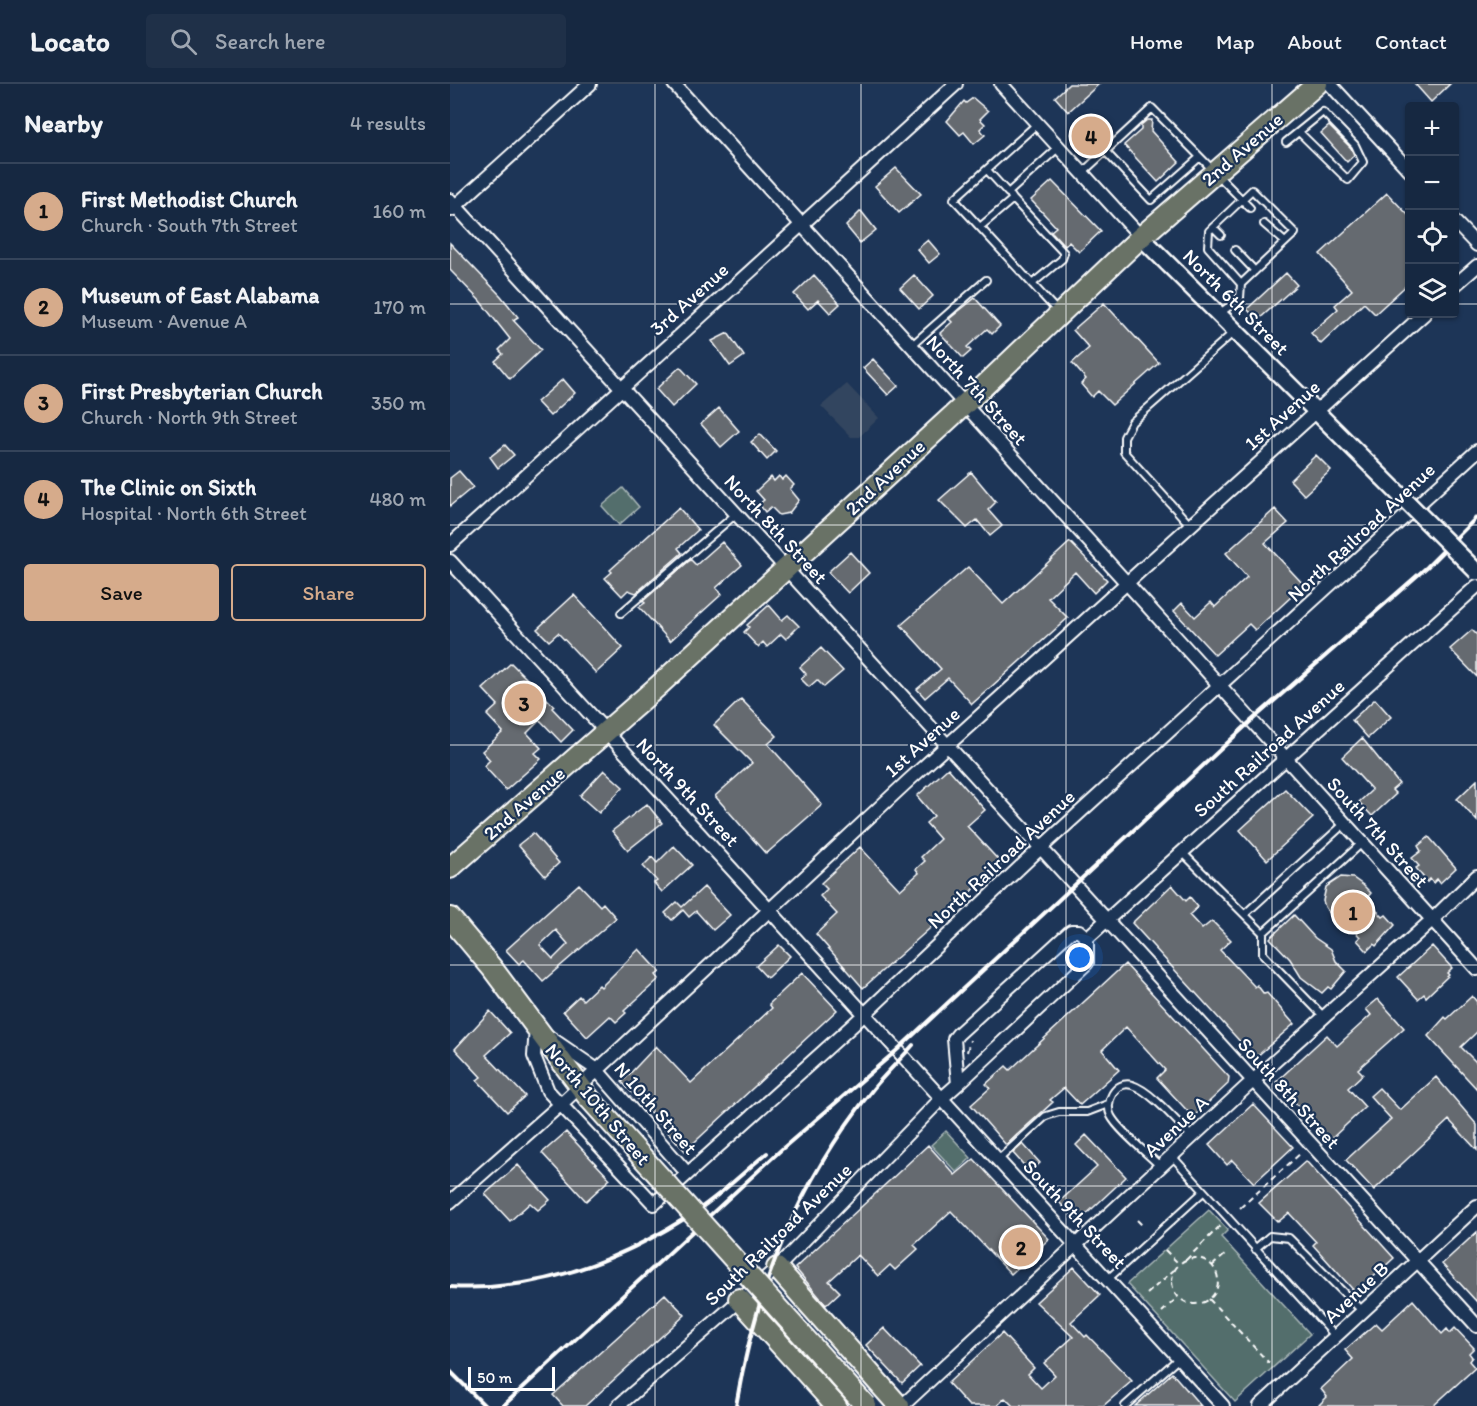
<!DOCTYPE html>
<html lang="en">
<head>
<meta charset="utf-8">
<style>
  body { margin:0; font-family:Itim,sans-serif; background:#1f3048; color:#f1f3f6 }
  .controls { position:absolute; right:18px; top:18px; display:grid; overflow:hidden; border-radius:6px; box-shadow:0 2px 4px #0004 }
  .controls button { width:54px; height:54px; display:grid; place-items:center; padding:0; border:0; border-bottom:2px solid #35445a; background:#162841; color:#f1f3f6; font:30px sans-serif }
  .scale { position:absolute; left:18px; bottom:15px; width:87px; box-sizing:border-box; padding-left:6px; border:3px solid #fff; border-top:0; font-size:16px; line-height:21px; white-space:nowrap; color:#fff; -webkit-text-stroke:4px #1d3557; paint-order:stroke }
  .you { position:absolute; left:630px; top:874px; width:21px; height:21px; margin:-15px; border:4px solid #fff; border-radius:50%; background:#1a73e8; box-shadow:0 0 0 9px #1a73e833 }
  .badge { display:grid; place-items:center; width:39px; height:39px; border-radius:50%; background:#d6ab8b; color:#111; font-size:20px; font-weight:700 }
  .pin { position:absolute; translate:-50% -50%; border:3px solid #fff; box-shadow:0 2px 6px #0006 }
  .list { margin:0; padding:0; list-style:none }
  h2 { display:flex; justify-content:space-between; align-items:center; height:78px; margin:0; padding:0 24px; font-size:26px }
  h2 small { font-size:20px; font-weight:400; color:#9ea6b1 }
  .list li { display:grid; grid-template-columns:39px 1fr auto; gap:18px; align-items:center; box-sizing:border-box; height:96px; padding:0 24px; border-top:2px solid #35445a }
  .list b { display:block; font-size:22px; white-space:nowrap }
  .list p { margin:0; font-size:20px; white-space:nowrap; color:#9ea6b1 }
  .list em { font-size:20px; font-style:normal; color:#9ea6b1 }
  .actions { display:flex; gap:12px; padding:18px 24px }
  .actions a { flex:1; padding:14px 0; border:2px solid #d6ab8b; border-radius:6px; text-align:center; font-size:21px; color:#d6ab8b }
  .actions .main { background:#d6ab8b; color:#111 }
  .icon { flex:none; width:33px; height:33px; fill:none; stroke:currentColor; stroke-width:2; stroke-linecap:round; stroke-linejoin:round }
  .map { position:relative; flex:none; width:1027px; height:1322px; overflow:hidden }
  header { display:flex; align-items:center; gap:36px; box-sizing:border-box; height:84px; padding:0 30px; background:#162841; border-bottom:2px solid #35445a }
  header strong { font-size:28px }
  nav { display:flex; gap:33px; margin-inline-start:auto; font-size:21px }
  .search { width:420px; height:54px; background:#1f3048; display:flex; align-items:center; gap:15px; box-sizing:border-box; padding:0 21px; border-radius:6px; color:#9ea6b1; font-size:22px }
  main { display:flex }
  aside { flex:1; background:#162841 }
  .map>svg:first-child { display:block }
  .built { fill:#33455e }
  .green { fill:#526e6c; stroke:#a8b6b6; stroke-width:1.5 }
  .building { fill:#656a70; stroke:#fff; stroke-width:1.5; fill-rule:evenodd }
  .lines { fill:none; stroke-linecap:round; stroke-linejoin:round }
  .service-casing { stroke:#fff; stroke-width:10 }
  .minor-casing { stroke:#fff; stroke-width:16 }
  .tertiary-casing { stroke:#fff; stroke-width:20 }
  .primary-casing { stroke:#fff; stroke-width:24 }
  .path { stroke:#fff; stroke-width:2; stroke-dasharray:6 4.5; stroke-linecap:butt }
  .service { stroke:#1d3557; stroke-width:6 }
  .minor { stroke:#1d3557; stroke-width:12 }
  .tertiary { stroke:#1d3557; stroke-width:15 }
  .primary { stroke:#697266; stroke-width:20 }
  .rail { stroke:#fff; stroke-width:4 }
  .tertiary-bridge-casing { stroke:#fff; stroke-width:20; stroke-linecap:butt }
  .primary-bridge-casing { stroke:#fff; stroke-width:24; stroke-linecap:butt }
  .tertiary-bridge { stroke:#1d3557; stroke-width:15 }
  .primary-bridge { stroke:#697266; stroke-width:20 }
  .grid { fill:none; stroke:#fff; stroke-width:1.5; stroke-opacity:0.55 }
  .labels { text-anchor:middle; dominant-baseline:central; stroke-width:4.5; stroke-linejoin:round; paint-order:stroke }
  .street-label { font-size:20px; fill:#fff; stroke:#1d3557 }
</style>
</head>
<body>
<header>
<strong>Locato</strong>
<div class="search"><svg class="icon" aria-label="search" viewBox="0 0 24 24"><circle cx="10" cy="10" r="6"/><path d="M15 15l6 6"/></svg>Search here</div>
<nav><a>Home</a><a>Map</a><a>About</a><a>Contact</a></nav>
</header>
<main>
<aside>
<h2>Nearby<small>4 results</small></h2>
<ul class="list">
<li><span class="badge">1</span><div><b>First Methodist Church</b><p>Church · South 7th Street</p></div><em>160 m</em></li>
<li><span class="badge">2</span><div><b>Museum of East Alabama</b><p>Museum · Avenue A</p></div><em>170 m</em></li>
<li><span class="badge">3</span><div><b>First Presbyterian Church</b><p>Church · North 9th Street</p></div><em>350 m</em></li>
<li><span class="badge">4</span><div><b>The Clinic on Sixth</b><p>Hospital · North 6th Street</p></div><em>480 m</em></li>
</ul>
<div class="actions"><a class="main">Save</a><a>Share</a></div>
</aside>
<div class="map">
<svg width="1027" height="1322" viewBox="0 0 1027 1322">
  <rect width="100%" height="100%" fill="#1d3557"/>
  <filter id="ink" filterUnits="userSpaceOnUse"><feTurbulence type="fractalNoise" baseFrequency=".0167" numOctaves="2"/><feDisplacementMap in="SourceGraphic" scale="12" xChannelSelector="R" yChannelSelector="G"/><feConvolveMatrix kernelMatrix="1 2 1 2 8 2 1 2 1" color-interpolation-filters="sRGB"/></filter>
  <g filter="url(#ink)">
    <path class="built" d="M 397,300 L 429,334 L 409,353 L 401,353 L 371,322 Z"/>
    <path class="green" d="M 173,404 L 189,423 L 169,441 L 152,422 Z
      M 496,1047 L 521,1074 L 506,1088 L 481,1061 Z
      M 759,1126 L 778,1146 L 771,1153 L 860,1250 L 785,1318 L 677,1200 Z"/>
    <path class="building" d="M 619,0 L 649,0 L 618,28 L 605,13 Z
      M 965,0 L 1000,0 L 981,18 Z
      M 523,14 L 538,27 L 530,35 L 535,40 L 530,45 L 535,51 L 524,60 L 514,48 L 510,51 L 497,37 L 514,17 L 516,19 Z
      M 650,36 L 658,45 L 633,68 L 625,59 Z
      M 697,36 L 702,36 L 701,47 L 729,78 L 708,98 L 674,61 L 691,46 L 691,41 Z
      M 879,42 L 901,64 L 904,71 L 897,78 L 871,49 Z
      M 446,84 L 471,110 L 449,129 L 425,102 Z
      M 602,97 L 651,147 L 629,168 L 619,158 L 615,162 L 601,147 L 606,143 L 581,116 Z
      M 937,109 L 960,133 L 960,198 L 925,230 L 914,219 L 871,260 L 861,249 L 888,225 L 885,221 L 902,206 L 870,170 Z
      M 411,127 L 426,146 L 410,159 L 396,142 Z
      M 478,156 L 490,170 L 479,179 L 467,165 Z
      M 0,159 L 51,212 L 68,233 L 63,236 L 91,266 L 60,295 L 45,277 L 53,270 L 49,266 L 60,255 L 30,217 L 0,186 Z
      M 836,189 L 847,201 L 808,236 L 797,225 Z
      M 364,191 L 390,220 L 380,229 L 368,216 L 358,225 L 344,210 Z
      M 464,191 L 483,212 L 469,225 L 450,204 Z
      M 525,214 L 550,242 L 542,250 L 537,245 L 517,263 L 521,267 L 513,274 L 490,249 L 502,238 L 499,235 Z
      M 654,219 L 709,279 L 662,321 L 648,307 L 642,313 L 631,300 L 636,295 L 622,279 L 639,264 L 623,246 Z
      M 278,249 L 294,272 L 280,282 L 262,257 Z
      M 423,275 L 448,302 L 438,311 L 413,284 Z
      M 230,283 L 246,300 L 222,323 L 206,305 Z
      M 113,295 L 125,309 L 100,332 L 87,318 Z
      M 269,324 L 289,347 L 271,363 L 251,340 Z
      M 310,350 L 326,367 L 317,376 L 301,358 Z
      M 55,361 L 64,371 L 48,384 L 40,373 Z
      M 866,371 L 881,386 L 854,411 L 840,396 Z
      M 9,387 L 23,403 L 0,422 L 0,394 Z
      M 521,388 L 546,418 L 538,426 L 552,442 L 540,452 L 527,436 L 517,444 L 489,416 Z
      M 329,392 L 332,396 L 336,392 L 344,401 L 340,405 L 349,416 L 339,429 L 329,431 L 321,423 L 315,428 L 309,420 L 314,416 L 306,407 L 321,393 L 324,397 Z
      M 229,424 L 248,446 L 228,464 L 232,469 L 186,509 L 178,506 L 172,512 L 155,494 L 162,488 L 160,486 Z
      M 825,425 L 838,439 L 815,459 L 854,501 L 805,546 L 799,540 L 765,571 L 724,527 L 732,519 L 745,533 L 761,518 L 765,523 L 797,493 L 776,469 Z
      M 272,458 L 292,481 L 266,504 L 272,510 L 220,557 L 189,523 L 195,519 L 193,517 L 239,477 L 241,476 L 246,481 Z
      M 620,458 L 657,496 L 644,509 L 625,488 L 598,514 L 618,534 L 522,620 L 498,594 L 475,614 L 467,605 L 491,585 L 451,541 L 518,483 L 553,520 Z
      M 400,468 L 419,489 L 398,509 L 378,488 Z
      M 124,511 L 173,564 L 146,589 L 108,549 L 99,557 L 87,545 Z
      M 319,521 L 332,536 L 338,531 L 349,542 L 336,555 L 331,550 L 317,563 L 313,558 L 308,563 L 294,548 L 299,543 L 297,541 Z
      M 1022,546 L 1027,551 L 1027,593 L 1000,565 Z
      M 371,564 L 393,587 L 374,603 L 367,596 L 359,603 L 351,595 L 356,590 L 350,583 Z
      M 61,579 L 104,622 L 102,624 L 123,646 L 111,658 L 90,636 L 77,649 L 91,664 L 85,669 L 91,675 L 56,706 L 34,682 L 40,676 L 32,667 L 53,648 L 37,631 L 48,621 L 33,605 Z
      M 291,615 L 327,652 L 318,660 L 372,721 L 316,770 L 265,712 L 302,679 L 264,641 Z
      M 925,615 L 941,633 L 918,654 L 902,636 Z
      M 912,654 L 949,700 L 942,706 L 946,710 L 922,732 L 909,718 L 922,706 L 892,673 Z
      M 498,684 L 535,726 L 517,742 L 552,780 L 413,904 L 366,850 L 387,830 L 370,812 L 377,805 L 371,799 L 410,763 L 450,806 L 469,789 L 466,785 L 475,777 L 471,773 L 490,755 L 476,739 L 484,732 L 467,712 Z
      M 154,686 L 173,703 L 149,729 L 130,712 Z
      M 1027,696 L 1027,737 L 1007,715 Z
      M 835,705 L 863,734 L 817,776 L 790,746 Z
      M 197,720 L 212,739 L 178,766 L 162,747 Z
      M 83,749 L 109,779 L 95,792 L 68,761 Z
      M 979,753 L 1006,784 L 990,799 L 987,795 L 983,799 L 980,795 L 977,798 L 966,784 L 969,782 L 962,774 L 971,767 L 968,762 Z
      M 224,762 L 242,781 L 212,808 L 204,799 L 207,797 L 193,782 L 202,773 L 207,779 Z
      M 891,793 L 903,794 L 913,801 L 921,809 L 916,815 L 933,833 L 936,831 L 945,841 L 926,862 L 924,860 L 917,867 L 907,856 L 910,853 L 893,834 L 887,840 L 875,823 L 873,817 L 876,803 Z
      M 129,800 L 150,822 L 153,819 L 166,834 L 93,897 L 74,876 L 69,880 L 56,866 ZM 106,846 L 118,860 L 103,875 L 90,861 Z
      M 722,801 L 736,817 L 740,813 L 748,823 L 739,831 L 752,845 L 762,837 L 781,856 L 770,866 L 805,903 L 807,901 L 814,910 L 817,909 L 844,940 L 805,974 L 682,839 Z
      M 254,803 L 280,831 L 263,846 L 246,827 L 239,833 L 233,826 L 222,836 L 215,829 L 227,818 L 232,823 Z
      M 844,831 L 865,854 L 881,865 L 886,877 L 896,887 L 881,905 L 878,903 L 872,909 L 851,893 L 840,875 L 820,854 Z
      M 329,861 L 340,872 L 317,894 L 306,882 Z
      M 982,862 L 1002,884 L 997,889 L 999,891 L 976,913 L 974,910 L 968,915 L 948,893 Z
      M 189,865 L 210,888 L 206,891 L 209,895 L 174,927 L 176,929 L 166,938 L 160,932 L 137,953 L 113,927 L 129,912 L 133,916 L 149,901 L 151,903 Z
      M 675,880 L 779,993 L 778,1000 L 743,1033 L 707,994 L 715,986 L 676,943 L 652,966 L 669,986 L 630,1021 L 614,1004 L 600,1016 L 603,1018 L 556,1061 L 521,1021 L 540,1004 L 536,1000 L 556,982 L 560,986 Z
      M 352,889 L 387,926 L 235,1067 L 172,998 L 206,962 L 241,999 L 322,924 L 319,920 Z
      M 1022,912 L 1027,918 L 1027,948 L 1011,963 L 1027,979 L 1027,1005 L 978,952 L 995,933 L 997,935 Z
      M 928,915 L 954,944 L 908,985 L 913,990 L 898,1004 L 915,1023 L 880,1056 L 826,998 L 877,951 L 887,962 L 921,931 L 916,925 Z
      M 40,927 L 60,949 L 36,971 L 75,1012 L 57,1028 L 27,996 L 31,993 L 5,965 Z
      M 986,993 L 1027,1041 L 1027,1066 L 999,1036 L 924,1106 L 896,1076 L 941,1035 L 920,1012 L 929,1004 L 950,1026 Z
      M 803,1020 L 843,1063 L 804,1099 L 782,1076 L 777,1081 L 759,1061 Z
      M 116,1048 L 160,1095 L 136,1117 L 92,1069 Z
      M 636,1051 L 676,1093 L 628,1138 L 609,1118 L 647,1083 L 626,1061 Z
      M 573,1060 L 590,1079 L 580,1088 L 563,1069 Z
      M 478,1061 L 505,1091 L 524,1075 L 599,1155 L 561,1190 L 501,1127 L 464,1161 L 468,1165 L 445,1186 L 440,1181 L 428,1192 L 408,1171 L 379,1197 L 390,1208 L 376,1221 L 345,1184 Z
      M 856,1077 L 944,1174 L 906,1209 L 863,1161 L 866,1158 L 839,1129 L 828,1138 L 809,1119 Z
      M 68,1081 L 100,1116 L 88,1126 L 80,1119 L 60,1137 L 35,1110 Z
      M 1027,1148 L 1027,1218 L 992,1180 Z
      M 624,1183 L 650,1211 L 621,1238 L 635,1253 L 637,1251 L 682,1297 L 653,1322 L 563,1322 L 555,1314 L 547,1322 L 519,1322 L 498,1299 L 552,1249 L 584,1284 L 578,1290 L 591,1304 L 605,1291 L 594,1279 L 623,1253 L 586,1218 Z
      M 215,1210 L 235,1231 L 135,1322 L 113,1322 L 103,1311 Z
      M 963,1216 L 992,1250 L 997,1245 L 1000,1249 L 1005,1244 L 1024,1264 L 1019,1269 L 1022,1273 L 1019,1277 L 1025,1284 L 983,1322 L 868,1322 L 877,1313 L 871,1305 L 903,1275 L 895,1266 L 926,1239 L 932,1245 Z
      M 434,1244 L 470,1282 L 452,1299 L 416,1261 Z
      M 722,1289 L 751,1322 L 685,1322 Z"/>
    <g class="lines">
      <defs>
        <path id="service" d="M 587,40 L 504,115 L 607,227
          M 836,58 L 873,28 L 905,61 L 913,78 L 898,96 L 849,48
          M 655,67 L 701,116 L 750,73
          M 537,86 L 558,109 L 609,63
          M 632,89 L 702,24 L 800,124
          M 563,115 L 614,169 L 612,175 L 582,200
          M 814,140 L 835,158
          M 530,143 L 563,115 L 561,112
          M 763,143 L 771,151
          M 785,166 L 805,187
          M 769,230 L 790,214 L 791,200 L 845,149 L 802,106 L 759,147 L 758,163 L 791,200
          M 461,262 L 536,196
          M 740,441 L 674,368 L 674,353 L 682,338 L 784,248
          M 171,529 L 286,430
          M 732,768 L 813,849 L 813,870 L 874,933
          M 795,830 L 894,740
          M 813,849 L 912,759
          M 722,1072 L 886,1253
          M 548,1076 L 596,1032 L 609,1028 L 637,1028 L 658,1020
          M 710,1082 C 698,1070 668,1046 661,1032 C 654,1019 665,996 682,1001 C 700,1006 728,1039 742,1053
          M 805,1165 L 820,1152 L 839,1154 L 913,1228
          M 658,1195 L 753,1108
          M 675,1322 L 729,1274"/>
        <path id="minor" d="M 224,0 L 1027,885
          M 551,0 L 691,153
          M 880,0 L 960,87
          M 0,116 L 1027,1242
          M 1,126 L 140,0
          M 1004,137 L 1027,161
          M 1004,202 L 1027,182
          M 0,461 L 506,0
          M 0,477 L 773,1322
          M 637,854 L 1027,502
          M 237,1089 L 146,985 L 86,944 L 84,972 L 98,1007 L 204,1120 L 404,940 L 582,772 L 1027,367
          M 0,1118 L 110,1021 L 458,697 L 974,230
          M 168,1322 L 327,1184 L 491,1015 L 508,1000 L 637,879 L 637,854 L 629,847 L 621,847 L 508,950 L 504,955 L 508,1000
          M 452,1322 L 794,1005 L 982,836 L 1027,792
          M 810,1322 L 1027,1122"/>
        <path id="tertiary" d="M 691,153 L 932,393"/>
        <path id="primary" d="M 0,784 L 207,603 L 514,321 L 691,153 L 867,0
          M 0,834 L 42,884 L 138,1013
          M 327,1184 L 449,1322
          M 289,1215 L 386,1322"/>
      </defs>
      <use href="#service" class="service-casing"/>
      <use href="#minor" class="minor-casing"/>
      <use href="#tertiary" class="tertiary-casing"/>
      <use href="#primary" class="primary-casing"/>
      <path class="path" d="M 517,968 L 520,956
        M 790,1124 L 852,1068
        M 687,1136 L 693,1142
        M 715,1166 L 729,1180
        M722 1197a23 23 0 1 1 46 0a23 23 0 1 1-46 0Z
        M 736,1176 L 772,1140
        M 762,1182 L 777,1169
        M 697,1210 L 724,1186
        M 759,1215 L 819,1279
        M 712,1228 L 728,1213"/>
      <use href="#service" class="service"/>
      <use href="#minor" class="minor"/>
      <use href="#tertiary" class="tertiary"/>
      <use href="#primary" class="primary"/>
      <path class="rail" d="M 0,1203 C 84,1208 164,1179 234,1135 C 264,1117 290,1091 317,1069
        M 0,1287 L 35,1322
        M 53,1322 L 332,1065 L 446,967 L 801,637 L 977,483 L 1027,433
        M 286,1322 C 306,1203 347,1100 423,1005 C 435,990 450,976 463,961"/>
      <defs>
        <path id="tertiary-bridge" d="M 932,393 L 1027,488"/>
        <path id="primary-bridge" d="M 138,1013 L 416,1322"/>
      </defs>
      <use href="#tertiary-bridge" class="tertiary-bridge-casing"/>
      <use href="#primary-bridge" class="primary-bridge-casing"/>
      <use href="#tertiary-bridge" class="tertiary-bridge"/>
      <use href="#primary-bridge" class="primary-bridge"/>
    </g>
  </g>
  <path class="grid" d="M 205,0 L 205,1322M 411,0 L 411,1322M 616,0 L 616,1322M 822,0 L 822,1322M 0,220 L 960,220M 1004,220 L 1027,220M 0,441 L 1027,441M 0,661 L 1027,661M 0,881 L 1027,881M 0,1102 L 1027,1102"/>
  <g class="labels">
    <g class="street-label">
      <text transform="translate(792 65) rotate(-41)">2nd Avenue</text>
      <text transform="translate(239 215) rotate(-42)">3rd Avenue</text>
      <text transform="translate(786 218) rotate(45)">North 6th Street</text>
      <text transform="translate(527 306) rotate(48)">North 7th Street</text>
      <text transform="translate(832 331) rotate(-42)">1st Avenue</text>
      <text transform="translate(435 393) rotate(-43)">2nd Avenue</text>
      <text transform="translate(326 445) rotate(47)">North 8th Street</text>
      <text transform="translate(911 448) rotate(-43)">North Railroad Avenue</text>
      <text transform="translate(472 658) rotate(-42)">1st Avenue</text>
      <text transform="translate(819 664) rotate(-42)">South Railroad Avenue</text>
      <text transform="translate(238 708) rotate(47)">North 9th Street</text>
      <text transform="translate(74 719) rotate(-41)">2nd Avenue</text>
      <text transform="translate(928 748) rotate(48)">South 7th Street</text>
      <text transform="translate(551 775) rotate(-43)">North Railroad Avenue</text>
      <text transform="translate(839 1009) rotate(48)">South 8th Street</text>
      <text transform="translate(148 1020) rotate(50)">North 10th Street</text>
      <text transform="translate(206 1024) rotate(49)">N 10th Street</text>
      <text transform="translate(726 1042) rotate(-43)">Avenue A</text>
      <text transform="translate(625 1130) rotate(47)">South 9th Street</text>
      <text transform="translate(328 1150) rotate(-44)">South Railroad Avenue</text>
      <text transform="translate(906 1208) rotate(-43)">Avenue B</text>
    </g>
  </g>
</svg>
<div class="controls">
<button>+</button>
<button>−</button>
<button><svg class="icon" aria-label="locate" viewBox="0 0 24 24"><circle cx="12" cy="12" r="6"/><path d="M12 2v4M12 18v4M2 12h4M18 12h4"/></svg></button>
<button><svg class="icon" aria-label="layers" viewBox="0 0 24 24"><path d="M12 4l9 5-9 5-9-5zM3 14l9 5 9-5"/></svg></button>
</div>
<div class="scale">50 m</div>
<div class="you"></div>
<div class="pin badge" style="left:903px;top:828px">1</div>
<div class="pin badge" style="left:571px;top:1163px">2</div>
<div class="pin badge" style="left:74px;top:619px">3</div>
<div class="pin badge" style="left:641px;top:52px">4</div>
</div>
</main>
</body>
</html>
